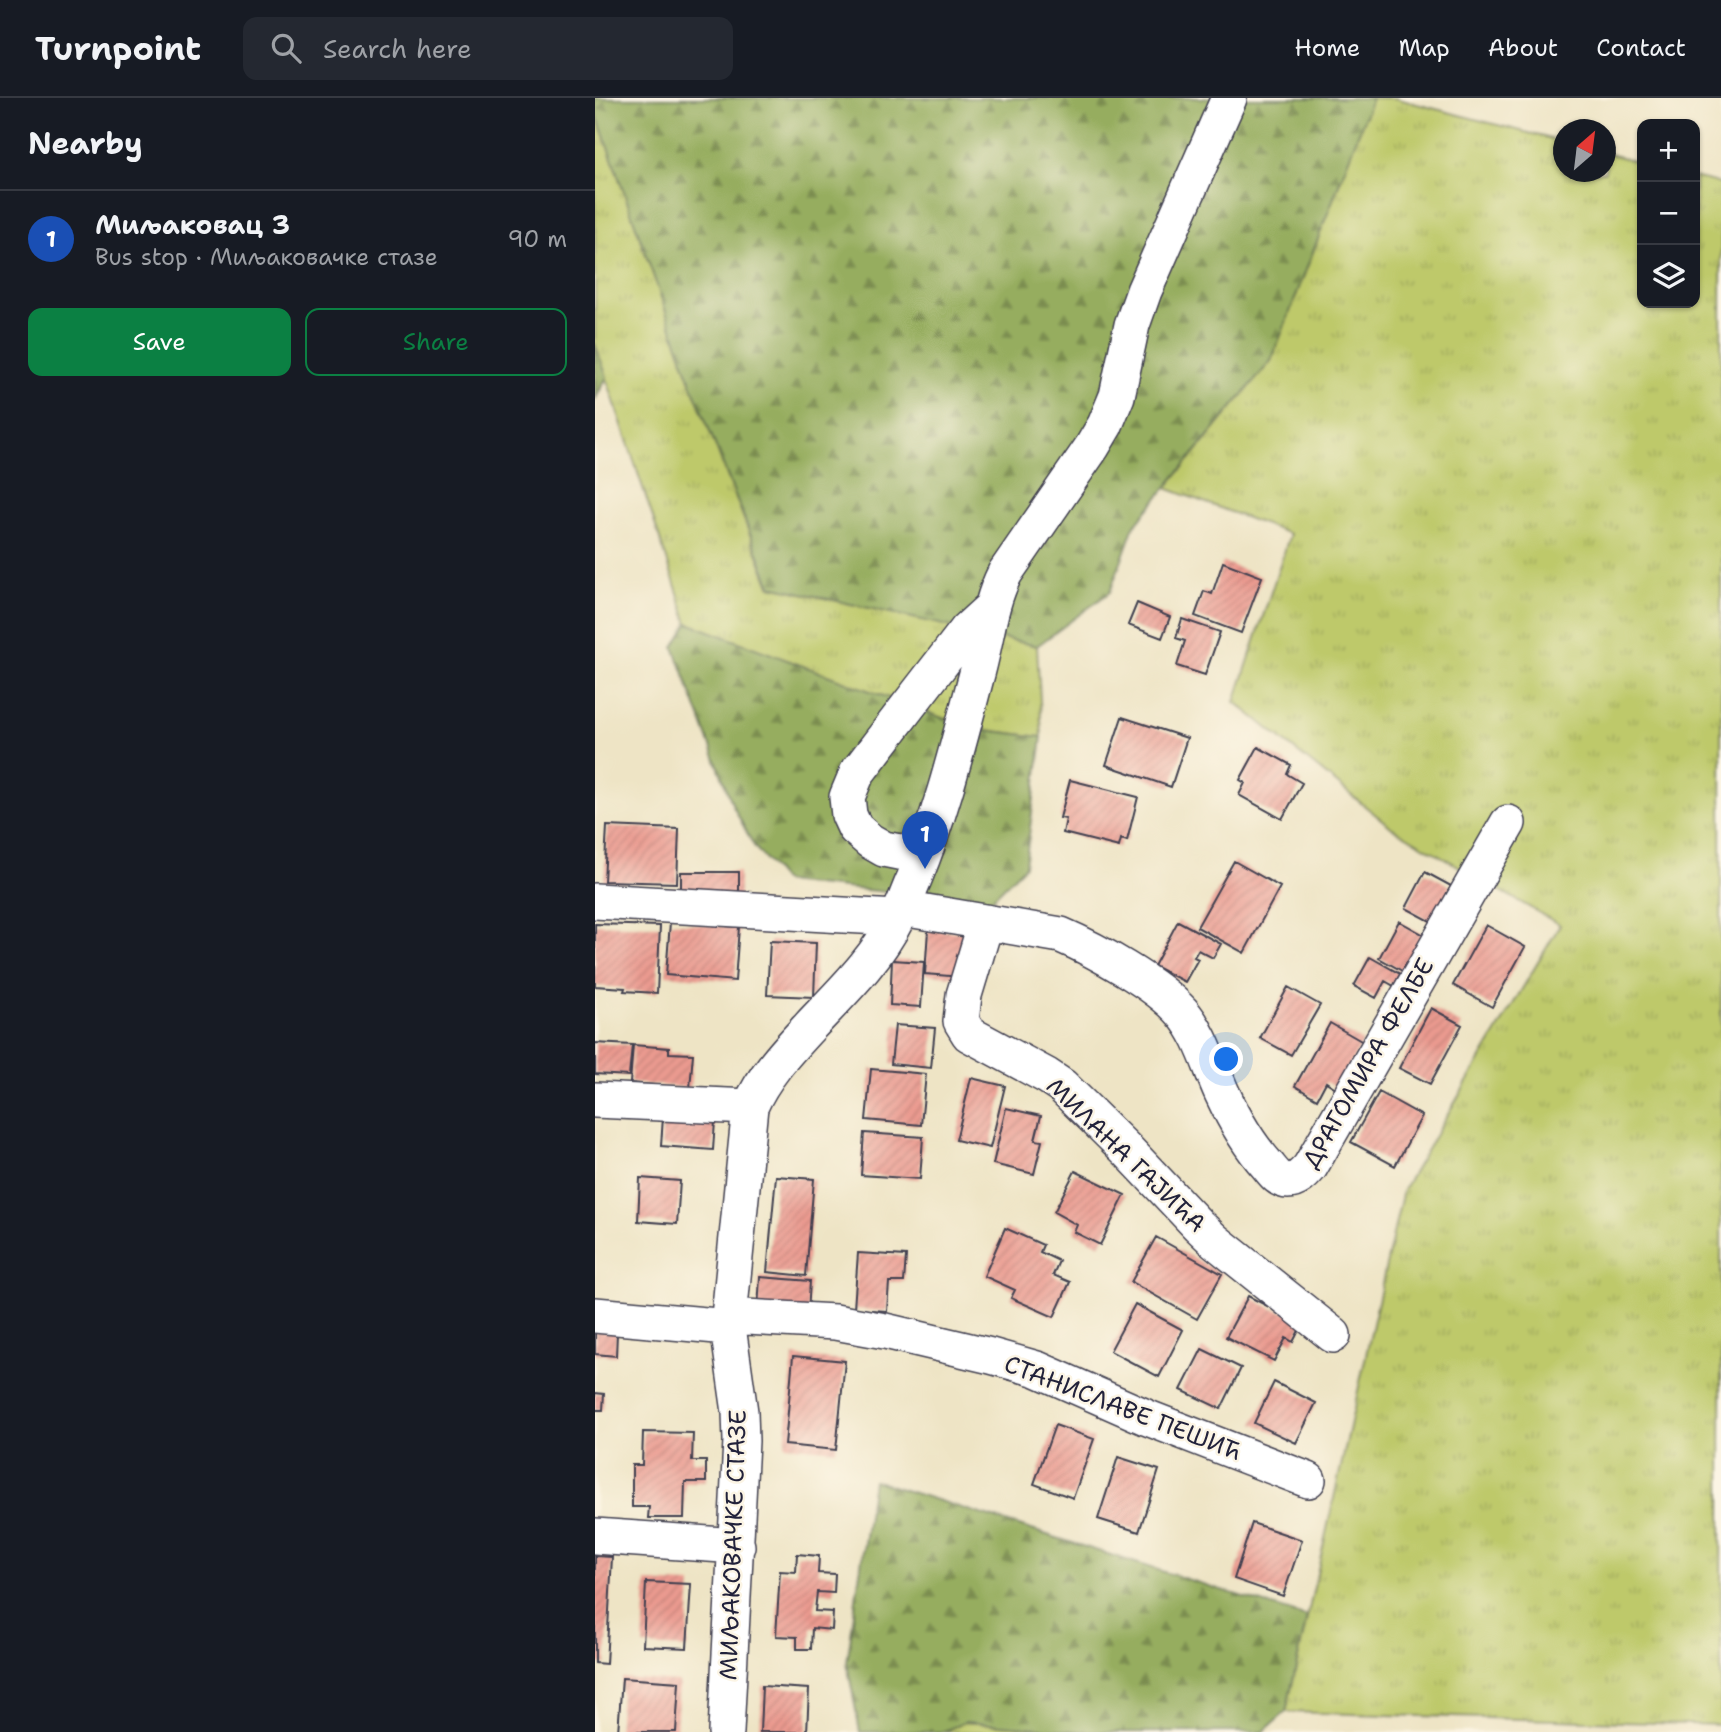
<!DOCTYPE html>
<html lang="en">
<head>
<meta charset="utf-8">
<style>
  body { margin:0; font-family:"Shantell Sans",sans-serif; background:#242831; color:#f1f3f6 }
  .controls { position:absolute; right:21px; top:21px; display:grid; overflow:hidden; border-radius:14px; box-shadow:0 2px 5px #0004 }
  .controls button { width:63px; height:63px; display:grid; place-items:center; padding:0; border:0; border-bottom:2px solid #363941; background:#171b24; color:#f1f3f6; font:35px sans-serif }
  .compass { position:absolute; left:958px; top:21px; width:63px; height:63px; border-radius:50%; background:#171b24; box-shadow:0 2px 5px #0004; rotate:28deg }
  .you { position:absolute; left:632px; top:962px; width:24px; height:24px; margin:-18px; border:5px solid #fff; border-radius:50%; background:#1a73e8; box-shadow:0 0 0 10px #1a73e833 }
  .badge { display:grid; place-items:center; width:46px; height:46px; border-radius:50%; background:#0b8043; color:#fff; font-size:23px; font-weight:700 }
  .pin { position:absolute; translate:-50% -58px; filter:drop-shadow(0 2px 4px #0008) }
  .pin::after { content:''; position:absolute; top:37px; width:24px; height:21px; background:inherit; clip-path:polygon(0 0,100% 0,50% 100%) }
  .list { margin:0; padding:0; list-style:none }
  h2 { display:flex; justify-content:space-between; align-items:center; height:91px; margin:0; padding:0 28px; font-size:30px }
  h2 small { font-size:23px; font-weight:400; color:#9ea1a6 }
  .list li { display:grid; grid-template-columns:46px 1fr auto; gap:21px; align-items:center; box-sizing:border-box; height:98px; padding:0 28px; border-top:2px solid #363941 }
  .list b { display:block; font-size:26px; white-space:nowrap }
  .list p { margin:0; font-size:23px; white-space:nowrap; color:#9ea1a6 }
  .list em { font-size:23px; font-style:normal; color:#9ea1a6 }
  .actions { display:flex; gap:14px; padding:21px 28px }
  .actions a { flex:1; padding:16px 0; border:2px solid #0b8043; border-radius:14px; text-align:center; font-size:24px; color:#0b8043 }
  .actions .main { background:#0b8043; color:#fff }
  .icon { flex:none; width:38px; height:38px; fill:none; stroke:currentColor; stroke-width:2; stroke-linecap:round; stroke-linejoin:round }
  .map { position:relative; flex:none; width:1126px; height:1634px; overflow:hidden }
  header { display:flex; align-items:center; gap:42px; box-sizing:border-box; height:98px; padding:0 35px; background:#171b24; border-bottom:2px solid #363941 }
  header strong { font-size:33px }
  nav { display:flex; gap:38px; margin-inline-start:auto; font-size:24px }
  .search { width:490px; height:63px; background:#242831; display:flex; align-items:center; gap:18px; box-sizing:border-box; padding:0 24px; border-radius:14px; color:#9ea1a6; font-size:26px }
  main { display:flex }
  aside { flex:1; background:#171b24 }
  .map>svg:first-child { display:block }
  .grass { fill:url(#grass-tufts); stroke:#707653; stroke-width:2 }
  .forest { fill:url(#forest-firs); stroke:#5c684d; stroke-width:2 }
  .building { fill:url(#building-hatch) }
  .lines { fill:none; stroke-linecap:round; stroke-linejoin:round }
  .minor-casing { stroke:#413f50; stroke-width:38 }
  .minor { stroke:#fff; stroke-width:35 }
  .labels { text-anchor:middle; dominant-baseline:central; stroke-width:5; stroke-linejoin:round; paint-order:stroke }
  .street-label { font-size:24px; fill:#22223b; stroke:#fcf5e5 }
</style>
</head>
<body>
<header>
<strong>Turnpoint</strong>
<div class="search"><svg class="icon" aria-label="search" viewBox="0 0 24 24"><circle cx="10" cy="10" r="6"/><path d="M15 15l6 6"/></svg>Search here</div>
<nav><a>Home</a><a>Map</a><a>About</a><a>Contact</a></nav>
</header>
<main>
<aside>
<h2>Nearby<small></small></h2>
<ul class="list">
<li><span class="badge" style="background:#1a4fb4">1</span><div><b>Миљаковац 3</b><p>Bus stop · Миљаковачке стазе</p></div><em>90 m</em></li>
</ul>
<div class="actions"><a class="main">Save</a><a>Share</a></div>
</aside>
<div class="map">
<svg width="1126" height="1634" viewBox="0 0 1126 1634">
  <defs>
    <pattern id="grass-tufts" width="24" height="20" patternUnits="userSpaceOnUse" patternTransform="scale(1.75)"><rect width="24" height="20" fill="#bec96b"/><path d="M3 7l-1-3M5 7V3M7 7l1-3M15 17l-1-3M17 17v-4M19 17l1-3" fill="none" stroke="#a3ac5e"/></pattern>
    <pattern id="forest-firs" width="22" height="20" patternUnits="userSpaceOnUse" patternTransform="scale(1.75)"><rect width="22" height="20" fill="#96ad5f"/><path d="M5 1l3.5 6h-7zM16 11l3.5 6h-7z" fill="#7a8c50"/></pattern>
    <pattern id="building-hatch" width="6" height="6" patternUnits="userSpaceOnUse" patternTransform="scale(1.75)"><rect width="6" height="6" fill="#ea9a8f"/><path d="M-1 1l2-2M0 6l6-6M5 7l2-2" fill="none" stroke="#c8847c"/></pattern>
  </defs>
  <rect width="100%" height="100%" fill="#fcf5e5"/>
  <filter id="ink" filterUnits="userSpaceOnUse"><feTurbulence type="fractalNoise" baseFrequency=".0143" numOctaves="2"/><feDisplacementMap in="SourceGraphic" scale="14" xChannelSelector="R" yChannelSelector="G"/><feConvolveMatrix kernelMatrix="1 2 1 2 8 2 1 2 1" color-interpolation-filters="sRGB"/></filter>
  <filter id="wash" filterUnits="userSpaceOnUse"><feTurbulence type="fractalNoise" baseFrequency=".00686" numOctaves="4" result="noise"/><feDisplacementMap in="SourceGraphic" scale="28" xChannelSelector="R" yChannelSelector="G"/><feGaussianBlur stdDeviation="1.57" result="paint"/><feColorMatrix in="noise" values="0 0 0 0 0 0 0 0 0 0 0 0 0 0 0 0 0 1.4 0 .05"/><feComposite in="paint" operator="in"/></filter>
  <g filter="url(#wash)">
    <rect width="100%" height="100%" fill="#eee4c5"/>
    <path class="grass" d="M 777,0 L 799,0 L 968,44 L 968,74 L 1010,74 L 1011,55 L 1047,65 L 1047,205 L 1100,205 L 1100,79 L 1126,86 L 1126,1627 L 691,1614 L 808,1092 L 965,827 L 796,729 L 640,604 L 695,436 L 571,390 L 676,263 Z
      M 0,12 L 99,293 L 175,488 L 442,548 L 447,639 L 374,630 L 93,525 L 0,246 Z
      M 369,1624 L 492,1634 L 347,1634 Z"/>
    <path class="forest" d="M 0,0 L 777,0 L 676,263 L 539,428 L 515,494 L 442,548 L 176,488 L 99,293 L 0,12 Z
      M 0,246 L 12,279 L 0,302 Z
      M 93,525 L 374,630 L 447,639 L 430,768 L 394,804 L 189,784 L 159,748 L 138,708 L 79,549 Z
      M 278,1382 L 712,1519 L 691,1614 L 668,1634 L 492,1634 L 370,1624 L 347,1634 L 265,1634 L 252,1565 Z"/>
    <g id="blocks">
      <path class="building" d="M 628,464 L 667,479 L 646,535 L 600,518 L 609,493 L 617,496 Z
        M 542,505 L 575,519 L 567,540 L 533,527 Z
        M 587,521 L 625,534 L 610,577 L 582,568 L 590,543 L 581,540 Z
        M 527,619 L 592,640 L 576,689 L 511,667 Z
        M 663,649 L 696,667 L 692,676 L 707,685 L 687,721 L 644,697 L 650,685 L 645,682 Z
        M 475,682 L 543,699 L 532,743 L 526,741 L 524,749 L 468,735 L 471,721 L 465,720 Z
        M 12,728 L 84,731 L 82,785 L 9,783 Z
        M 639,763 L 685,789 L 649,855 L 602,829 Z
        M 86,774 L 144,774 L 144,803 L 86,803 Z
        M 830,774 L 856,788 L 837,824 L 811,810 Z
        M 583,823 L 626,846 L 618,860 L 603,852 L 599,859 L 603,861 L 590,884 L 559,868 Z
        M 804,823 L 829,837 L 809,874 L 784,860 Z
        M 75,824 L 144,829 L 140,883 L 71,877 Z
        M 0,826 L 65,828 L 62,895 L 29,893 L 30,890 L 0,888 Z
        M 891,827 L 930,849 L 897,909 L 858,887 Z
        M 333,832 L 370,834 L 367,879 L 330,876 Z
        M 175,843 L 221,845 L 219,899 L 172,897 Z
        M 775,859 L 805,876 L 799,888 L 790,883 L 781,900 L 759,888 Z
        M 297,862 L 329,864 L 326,909 L 295,907 Z
        M 693,889 L 725,907 L 696,957 L 665,940 Z
        M 836,910 L 867,927 L 835,986 L 804,970 Z
        M 735,925 L 768,944 L 741,990 L 731,984 L 722,1001 L 700,988 Z
        M 300,927 L 340,930 L 336,970 L 296,966 Z
        M 0,945 L 37,947 L 34,978 L 0,976 Z
        M 38,947 L 74,950 L 74,955 L 98,956 L 95,990 L 35,985 Z
        M 276,971 L 331,976 L 326,1027 L 271,1022 Z
        M 376,980 L 410,988 L 395,1050 L 361,1042 Z
        M 784,994 L 827,1018 L 800,1068 L 756,1044 Z
        M 411,1010 L 446,1018 L 440,1042 L 447,1043 L 439,1076 L 398,1066 Z
        M 68,1019 L 120,1023 L 118,1052 L 66,1048 Z
        M 269,1035 L 328,1039 L 325,1081 L 266,1077 Z
        M 480,1073 L 530,1097 L 505,1147 L 479,1134 L 482,1127 L 459,1114 Z
        M 181,1078 L 219,1081 L 211,1178 L 172,1174 Z
        M 45,1080 L 85,1083 L 82,1126 L 43,1123 Z
        M 410,1130 L 448,1147 L 445,1154 L 464,1163 L 458,1177 L 475,1184 L 459,1219 L 416,1200 L 420,1192 L 389,1178 Z
        M 561,1139 L 627,1176 L 602,1221 L 536,1184 Z
        M 263,1155 L 311,1158 L 309,1184 L 294,1184 L 292,1213 L 259,1211 Z
        M 165,1179 L 215,1183 L 213,1215 L 163,1211 Z
        M 653,1198 L 678,1211 L 711,1219 L 698,1244 L 691,1240 L 679,1263 L 631,1239 Z
        M 540,1206 L 588,1232 L 564,1279 L 515,1253 Z
        M 0,1233 L 22,1235 L 21,1258 L 0,1256 Z
        M 607,1251 L 646,1270 L 626,1311 L 586,1292 Z
        M 198,1258 L 250,1263 L 241,1352 L 190,1347 Z
        M 679,1284 L 721,1305 L 701,1345 L 659,1325 Z
        M 0,1295 L 9,1296 L 8,1312 L 0,1312 Z
        M 460,1327 L 499,1341 L 478,1400 L 439,1386 Z
        M 48,1334 L 98,1335 L 97,1363 L 111,1363 L 111,1384 L 90,1384 L 89,1420 L 53,1420 L 54,1409 L 37,1409 L 37,1367 L 47,1367 Z
        M 523,1359 L 564,1372 L 544,1434 L 503,1421 Z
        M 657,1425 L 707,1442 L 688,1498 L 639,1481 Z
        M 202,1456 L 224,1458 L 223,1475 L 240,1476 L 239,1495 L 222,1494 L 220,1513 L 238,1514 L 237,1532 L 217,1530 L 216,1551 L 202,1551 L 202,1539 L 181,1538 L 185,1473 L 201,1474 Z
        M 0,1458 L 17,1459 L 11,1566 L 0,1565 Z
        M 51,1484 L 96,1486 L 92,1550 L 48,1548 Z
        M 27,1580 L 84,1584 L 81,1634 L 23,1634 Z
        M 167,1588 L 214,1591 L 212,1634 L 165,1634 Z"/>
    </g>
  </g>
  <g filter="url(#ink)">
    <use href="#blocks" fill-opacity="0" stroke="#413f50" stroke-width="2"/>
    <g class="lines">
      <defs>
        <path id="minor" d="M 332,748 L 318,753 L 304,754 L 289,751 L 275,743 L 260,730 L 254,717 L 252,699 L 262,675 L 314,607 L 372,532 L 395,511
          M 0,803 L 302,820
          M 307,810 L 466,837 C 501,852 562,886 587,914 C 607,937 615,969 627,995 C 639,1021 654,1047 673,1068 C 678,1074 684,1083 693,1083 C 702,1083 709,1076 715,1069 L 913,725
          M 391,824 L 369,897 L 366,923 L 374,936 L 452,978 L 467,988 L 533,1053 L 603,1127 L 620,1143 L 738,1237
          M 0,1002 L 155,1009
          M 0,1217 L 133,1229
          M 134,1218 L 240,1224 L 290,1233 L 396,1258 L 442,1271 L 553,1320 L 713,1382
          M 0,1438 L 142,1448
          M 131,1634 L 146,1343 L 145,1314 L 133,1229 L 155,1009 C 169,977 192,953 215,928 C 247,894 281,862 302,820 C 309,808 313,794 319,781 C 347,714 364,643 383,572 C 392,538 394,507 410,475 L 497,349 L 510,327 L 522,298 L 537,227 L 549,193 L 634,0"/>
      </defs>
      <use href="#minor" class="minor-casing"/>
      <use href="#minor" class="minor"/>
    </g>
  </g>
  <g class="labels">
    <g class="street-label">
      <text transform="translate(773 965) rotate(-60)">ДРАГОМИРА ФЕЛБЕ</text>
      <text transform="translate(531 1057) rotate(44)">МИЛАНА ГАЈИЋА</text>
      <text transform="translate(528 1310) rotate(21)">СТАНИСЛАВЕ ПЕШИЋ</text>
      <text transform="translate(138 1447) rotate(-88)">МИЉАКОВАЧКЕ СТАЗЕ</text>
    </g>
  </g>
</svg>
<div class="controls">
<button>+</button>
<button>−</button>
<button><svg class="icon" aria-label="layers" viewBox="0 0 24 24"><path d="M12 4l9 5-9 5-9-5zM3 14l9 5 9-5"/></svg></button>
</div>
<svg class="compass" viewBox="-18 -18 36 36"><path d="M0-13l5 13h-10z" fill="#e53935"/><path d="M0 13l5-13h-10z" fill="#9ea1a6"/></svg>
<div class="you"></div>
<div class="pin badge" style="left:330px;top:771px;background:#1a4fb4">1</div>
</div>
</main>
</body>
</html>
